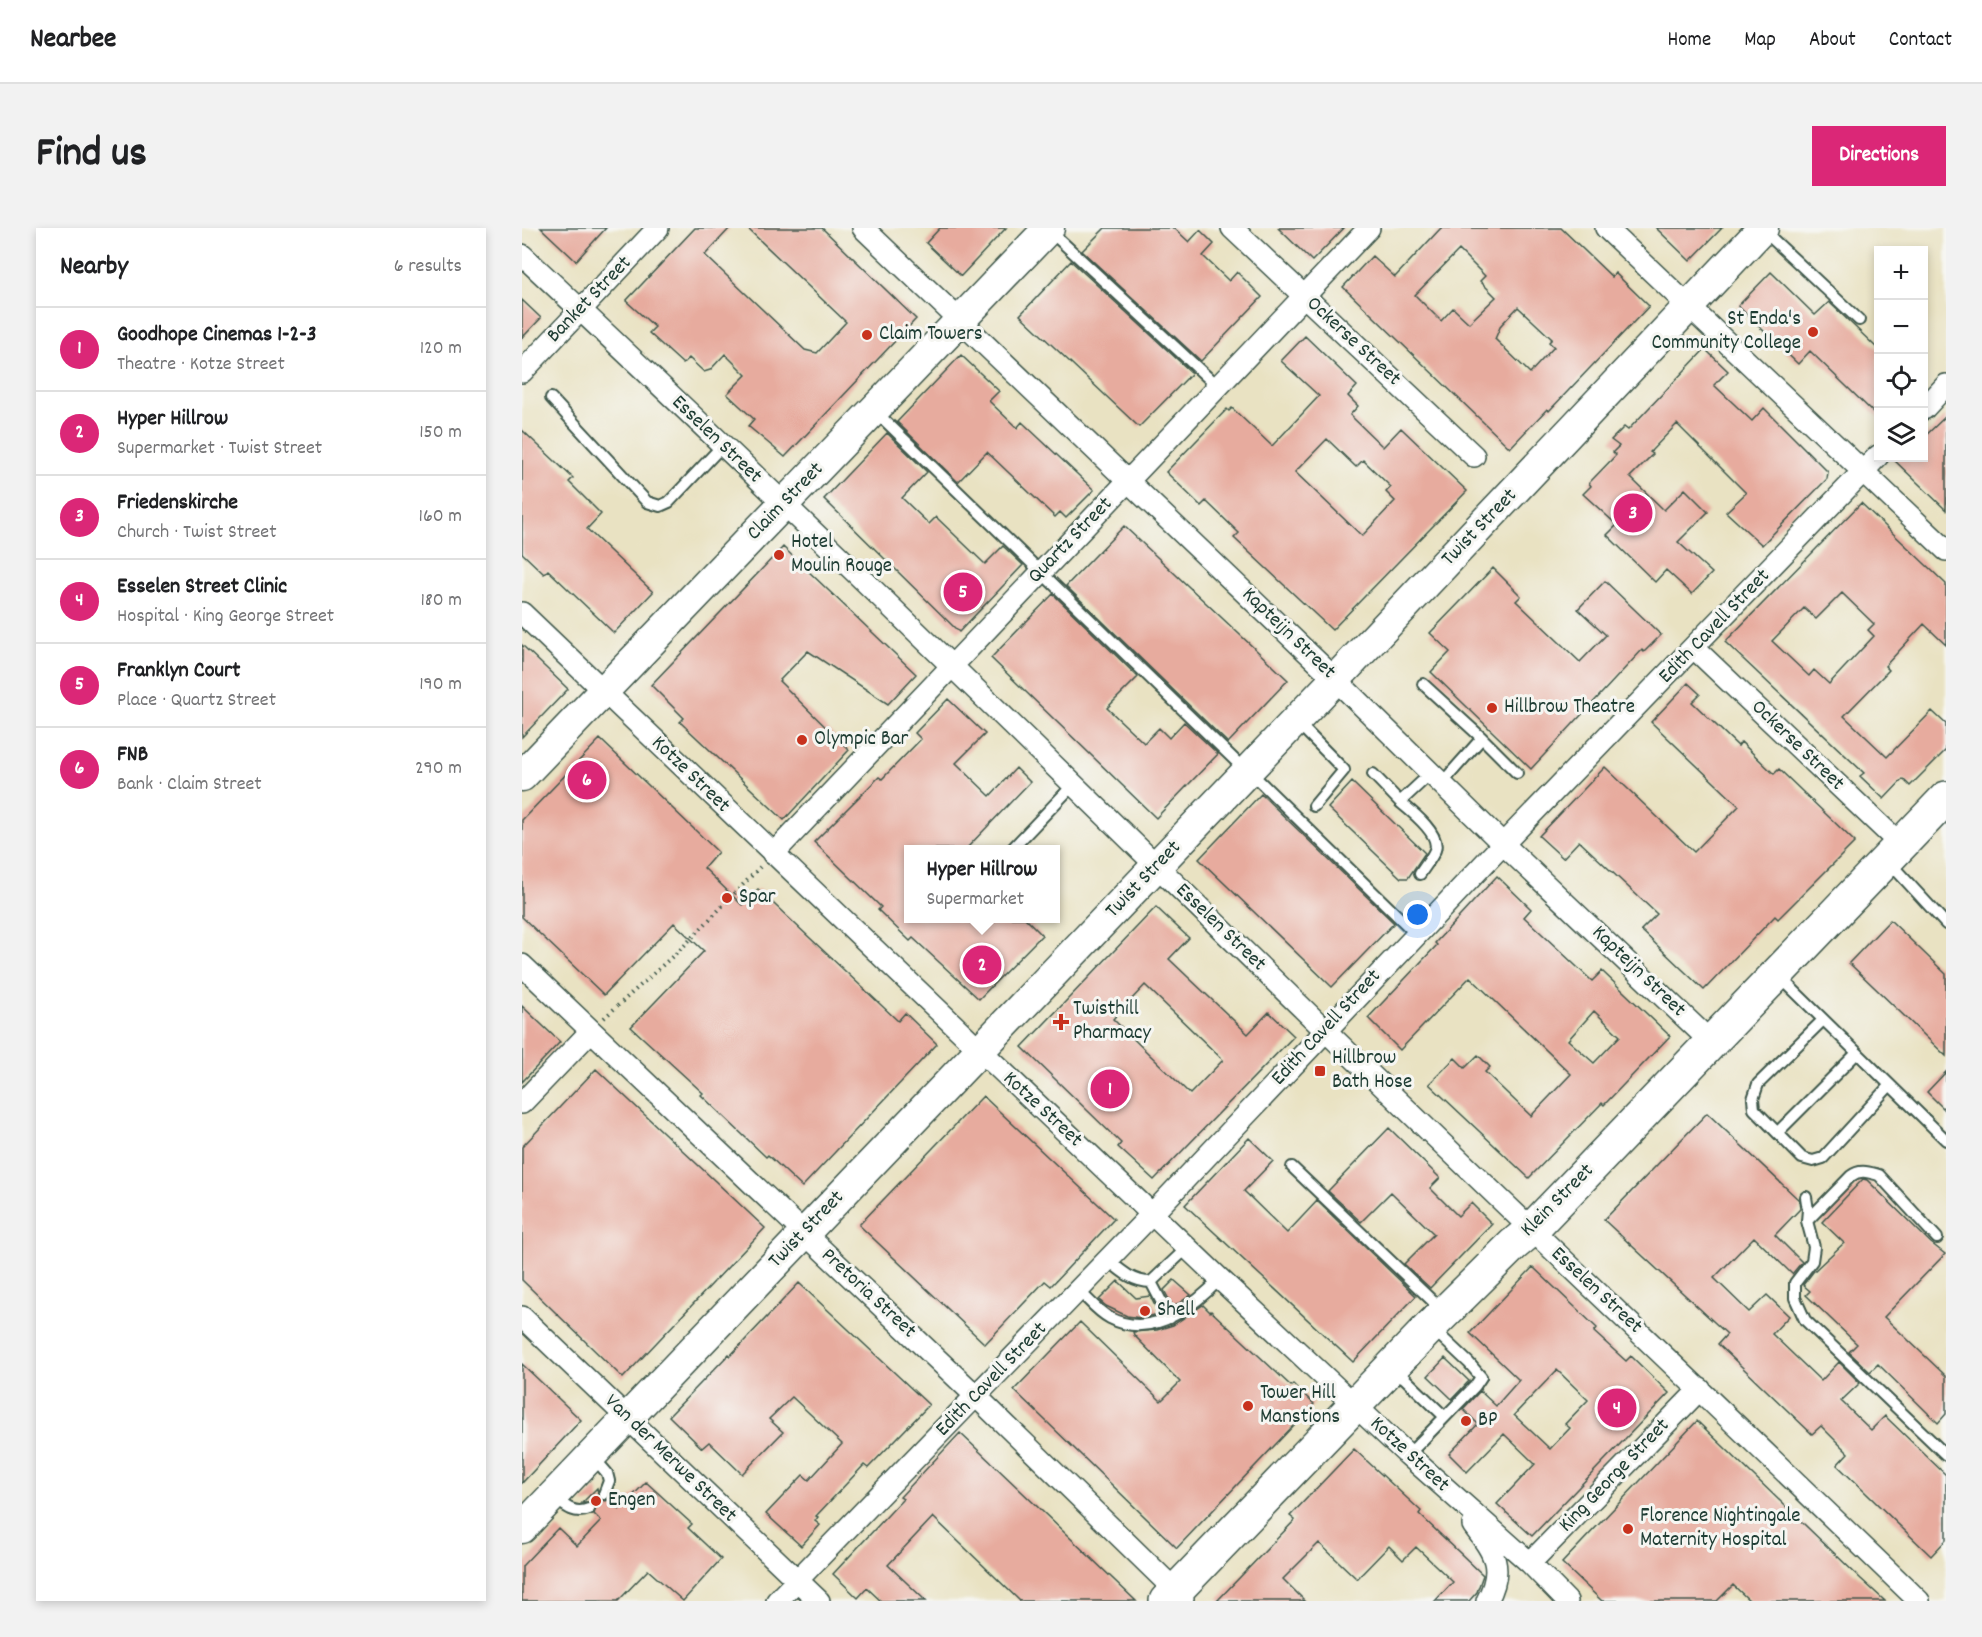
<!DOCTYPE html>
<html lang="en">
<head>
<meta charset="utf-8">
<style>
  body { margin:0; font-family:Dekko,sans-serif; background:#f2f2f2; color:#202124 }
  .controls { position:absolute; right:18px; top:18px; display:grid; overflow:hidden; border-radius:0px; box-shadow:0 3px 9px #0003 }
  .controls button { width:54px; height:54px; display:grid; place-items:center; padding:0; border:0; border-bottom:2px solid #e0e0e0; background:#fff; color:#202124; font:30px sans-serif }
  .you { position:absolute; left:896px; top:687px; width:21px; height:21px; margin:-15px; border:4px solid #fff; border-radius:50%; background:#1a73e8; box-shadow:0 0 0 9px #1a73e833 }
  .badge { display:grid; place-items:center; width:39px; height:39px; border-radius:50%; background:#db2777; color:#fff; font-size:20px; font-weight:700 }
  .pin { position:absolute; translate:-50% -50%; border:3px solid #fff; box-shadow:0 2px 6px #0006 }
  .popup { position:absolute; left:382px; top:617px; width:156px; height:78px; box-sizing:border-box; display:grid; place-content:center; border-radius:0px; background:#fff; filter:drop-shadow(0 2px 4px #0005); font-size:20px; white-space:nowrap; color:#757577 }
  .popup b { font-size:22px; color:#202124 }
  .popup::after { content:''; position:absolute; left:50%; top:100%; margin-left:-12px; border:12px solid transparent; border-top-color:#fff }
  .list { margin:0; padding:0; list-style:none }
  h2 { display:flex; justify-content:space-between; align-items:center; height:78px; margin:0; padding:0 24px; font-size:26px }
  h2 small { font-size:20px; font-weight:400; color:#757577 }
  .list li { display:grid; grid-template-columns:39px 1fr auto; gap:18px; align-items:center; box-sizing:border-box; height:84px; padding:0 24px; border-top:2px solid #e0e0e0 }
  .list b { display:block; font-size:22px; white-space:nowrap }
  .list p { margin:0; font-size:20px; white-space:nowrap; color:#757577 }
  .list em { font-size:20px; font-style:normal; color:#757577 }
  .icon { flex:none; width:33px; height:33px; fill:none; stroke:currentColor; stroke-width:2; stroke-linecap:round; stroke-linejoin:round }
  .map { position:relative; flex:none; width:1424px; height:1373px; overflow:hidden; border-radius:0px }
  header { display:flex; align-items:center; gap:36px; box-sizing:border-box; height:84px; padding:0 30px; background:#fff; border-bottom:2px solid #e0e0e0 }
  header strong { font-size:28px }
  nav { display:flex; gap:33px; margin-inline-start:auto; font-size:21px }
  .intro { display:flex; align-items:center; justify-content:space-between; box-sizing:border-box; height:144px; padding:0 36px }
  h1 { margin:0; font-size:42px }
  .button { padding:15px 27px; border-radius:0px; background:#db2777; color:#fff; font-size:21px; font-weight:700 }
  main { display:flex; gap:36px; padding:0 36px }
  aside { flex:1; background:#fff; border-radius:0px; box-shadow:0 3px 9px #0003 }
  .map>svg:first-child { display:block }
  .building { fill:#e7ab9e; fill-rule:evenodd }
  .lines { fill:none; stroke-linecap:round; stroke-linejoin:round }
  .lane-casing { stroke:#3d5649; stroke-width:14 }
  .street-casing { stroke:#3d5649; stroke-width:24 }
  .secondary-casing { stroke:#3d5649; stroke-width:33 }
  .primary-casing { stroke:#3d5649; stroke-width:36 }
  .path { stroke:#3d5649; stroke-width:4; stroke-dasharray:1.5 4.5; stroke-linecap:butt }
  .lane { stroke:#fff; stroke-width:10 }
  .street { stroke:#fff; stroke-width:21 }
  .secondary { stroke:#fff; stroke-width:30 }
  .primary { stroke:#fff; stroke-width:33 }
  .poi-dot { fill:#c8321e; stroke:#f6f6f2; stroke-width:2 }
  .labels { text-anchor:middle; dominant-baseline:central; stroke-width:6; stroke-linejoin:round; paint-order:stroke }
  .street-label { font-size:21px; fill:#1f3d34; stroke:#f6f6f2 }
  .poi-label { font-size:21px; fill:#1f3d34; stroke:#f6f6f2; text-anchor:start }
</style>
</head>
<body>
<header>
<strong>Nearbee</strong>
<nav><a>Home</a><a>Map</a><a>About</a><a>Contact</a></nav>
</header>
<div class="intro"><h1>Find us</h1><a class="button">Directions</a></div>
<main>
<aside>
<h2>Nearby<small>6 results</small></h2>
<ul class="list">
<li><span class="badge">1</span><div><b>Goodhope Cinemas 1-2-3</b><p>Theatre · Kotze Street</p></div><em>120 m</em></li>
<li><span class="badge">2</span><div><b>Hyper Hillrow</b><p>Supermarket · Twist Street</p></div><em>150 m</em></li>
<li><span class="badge">3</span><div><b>Friedenskirche</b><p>Church · Twist Street</p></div><em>160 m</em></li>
<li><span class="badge">4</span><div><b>Esselen Street Clinic</b><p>Hospital · King George Street</p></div><em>180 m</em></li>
<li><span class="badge">5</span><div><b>Franklyn Court</b><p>Place · Quartz Street</p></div><em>190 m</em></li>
<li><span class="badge">6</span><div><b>FNB</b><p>Bank · Claim Street</p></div><em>290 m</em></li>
</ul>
</aside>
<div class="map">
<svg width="1424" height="1373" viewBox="0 0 1424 1373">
  <rect width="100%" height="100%" fill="#f6f6f2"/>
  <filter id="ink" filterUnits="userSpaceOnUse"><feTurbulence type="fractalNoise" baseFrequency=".0167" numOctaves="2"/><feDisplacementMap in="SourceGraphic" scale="12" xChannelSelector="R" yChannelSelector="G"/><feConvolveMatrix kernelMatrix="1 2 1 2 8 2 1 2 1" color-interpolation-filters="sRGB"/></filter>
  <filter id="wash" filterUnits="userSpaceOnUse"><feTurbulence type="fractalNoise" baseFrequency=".008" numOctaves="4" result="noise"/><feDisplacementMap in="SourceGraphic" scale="24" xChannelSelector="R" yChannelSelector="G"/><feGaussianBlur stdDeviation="1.35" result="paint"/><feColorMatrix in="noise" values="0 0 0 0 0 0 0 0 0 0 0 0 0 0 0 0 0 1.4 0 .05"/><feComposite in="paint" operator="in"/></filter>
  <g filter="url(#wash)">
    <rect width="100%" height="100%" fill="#e9e2c2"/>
    <g id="blocks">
      <path class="building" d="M 19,0 L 84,0 L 54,33 Z
        M 173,0 L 208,0 L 183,27 L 283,122 L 295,125 L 324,94 L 225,0 L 300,0 L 394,91 L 263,229 L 226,198 L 232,191 L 205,166 L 224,147 L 203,126 L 188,142 L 182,144 L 167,130 L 161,136 L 127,105 L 133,99 L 104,73 Z
        M 418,0 L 484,0 L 439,48 L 404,15 Z
        M 583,0 L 652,0 L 667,14 L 678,2 L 692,16 L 681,28 L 707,53 L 715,44 L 740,69 L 679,133 L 560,23 Z
        M 756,0 L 822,0 L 790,33 Z
        M 919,0 L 1039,0 L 1090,49 L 1093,45 L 1127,78 L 1027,183 L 1025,181 L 988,220 L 821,59 L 850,28 L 873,49 ZM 937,22 L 963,48 L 958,53 L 974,69 L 947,95 L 931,80 L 919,93 L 893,67 ZM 996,79 L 1030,111 L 1027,114 L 1032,119 L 1008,145 L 973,111 L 979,97 Z
        M 1134,0 L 1200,0 L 1168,33 Z
        M 549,33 L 670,145 L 617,199 L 498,87 Z
        M 1249,44 L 1293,87 L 1307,74 L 1356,121 L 1356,189 L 1288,123 L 1276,136 L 1216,78 Z
        M 0,72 L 19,90 L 0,110 Z
        M 783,108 L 835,158 L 826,168 L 836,178 L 828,187 L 861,219 L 879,200 L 945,263 L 810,402 L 712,310 L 717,305 L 684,273 L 679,278 L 644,244 L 705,181 L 707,183 L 710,180 L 750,218 L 797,168 L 759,133 ZM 805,211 L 834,239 L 841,232 L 869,259 L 864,264 L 873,273 L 840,308 L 773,244 Z
        M 1183,121 L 1206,143 L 1192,157 L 1230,193 L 1242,180 L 1306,244 L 1305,251 L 1240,317 L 1204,284 L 1224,265 L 1155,196 L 1128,224 L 1131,226 L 1108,249 L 1142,282 L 1163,261 L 1186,284 L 1156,314 L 1190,345 L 1170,366 L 1144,342 L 1133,354 L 1085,307 L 1095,297 L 1061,266 L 1069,258 L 1067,255 L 1094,227 L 1091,224 L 1097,218 L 1089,212 L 1102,199 L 1106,202 Z
        M 439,127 L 477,163 L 467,173 L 495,200 L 500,194 L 572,262 L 544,290 L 538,284 L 533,289 L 465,224 L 436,254 L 375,194 Z
        M 1424,188 L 1424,282 L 1370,230 L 1401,230 L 1401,210 Z
        M 0,202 L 51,250 L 47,254 L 79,286 L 65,301 L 131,364 L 92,405 L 26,342 L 22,346 L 0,325 Z
        M 365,205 L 405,244 L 380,270 L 407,296 L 414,289 L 463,336 L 481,318 L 501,337 L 437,404 L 302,271 Z
        M 1339,275 L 1424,356 L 1424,417 L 1402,396 L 1363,438 L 1367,442 L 1322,488 L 1365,529 L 1410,483 L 1424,496 L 1424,522 L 1388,558 L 1381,551 L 1362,571 L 1338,548 L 1342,545 L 1203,414 ZM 1320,365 L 1352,396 L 1346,402 L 1352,408 L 1307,456 L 1292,442 L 1287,448 L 1250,413 L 1282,380 L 1294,391 Z
        M 602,298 L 766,452 L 706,515 L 544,358 Z
        M 261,319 L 394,446 L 366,476 L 286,423 L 257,453 L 327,522 L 262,592 L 158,494 L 162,490 L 129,457 Z
        M 971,340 L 999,368 L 994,373 L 1058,434 L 1084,407 L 1056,381 L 1083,353 L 1139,407 L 1122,424 L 1120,422 L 1009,541 L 909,444 L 928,424 L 908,405 Z
        M 531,366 L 616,449 L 585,480 L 622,515 L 637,500 L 647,510 L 662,494 L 696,526 L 634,590 L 469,430 Z
        M 0,417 L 46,461 L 0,509 Z
        M 1166,455 L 1178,466 L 1170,474 L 1216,518 L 1219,514 L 1252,546 L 1257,541 L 1333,614 L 1256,691 L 1253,688 L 1182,762 L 1119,702 L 1135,686 L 1057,613 L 1041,630 L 1017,608 L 1083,539 L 1172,624 L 1217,578 L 1129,494 Z
        M 426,471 L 463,506 L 434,535 L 468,568 L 494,540 L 508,554 L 444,621 L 387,621 L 387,690 L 503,690 L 520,707 L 457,771 L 391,710 L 388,713 L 356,682 L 359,679 L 292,614 L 357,549 L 360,551 L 399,511 L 393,505 Z
        M 78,511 L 196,624 L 182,640 L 220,677 L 236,661 L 376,793 L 383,785 L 415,816 L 280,959 L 246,927 L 244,929 L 179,867 L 181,865 L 109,799 L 182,723 L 152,695 L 82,767 L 0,689 L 0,592 Z
        M 830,554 L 903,625 L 886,650 L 879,650 L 806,580 Z
        M 739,566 L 872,695 L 810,759 L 677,631 Z
        M 975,648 L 1009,681 L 1002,689 L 1070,753 L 1080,743 L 1148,808 L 1082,877 L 1080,875 L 1007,950 L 907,856 L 933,830 L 943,840 L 956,827 L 968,839 L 963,844 L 1009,888 L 1049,846 L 948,749 L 878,822 L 846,790 L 915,717 L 913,715 ZM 1072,783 L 1098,808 L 1072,835 L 1046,812 Z
        M 634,679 L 667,710 L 647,731 L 726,806 L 747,784 L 772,808 L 632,952 L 596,919 L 599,915 L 500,819 ZM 623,757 L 701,832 L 668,866 L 591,791 Z
        M 1368,692 L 1424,746 L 1424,828 L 1327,735 Z
        M 0,778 L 38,814 L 0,854 Z
        M 74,841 L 243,1000 L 101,1150 L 0,1052 L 0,919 Z
        M 1424,844 L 1424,883 L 1405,864 Z
        M 461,868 L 592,991 L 529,1058 L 523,1053 L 463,1116 L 337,997 Z
        M 1185,885 L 1277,972 L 1278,981 L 1253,1007 L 1280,1034 L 1270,1046 L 1232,1009 L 1192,1050 L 1227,1084 L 1245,1067 L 1267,1088 L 1250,1106 L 1299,1153 L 1317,1134 L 1338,1155 L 1319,1173 L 1349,1202 L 1363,1188 L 1424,1247 L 1424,1312 L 1409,1328 L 1315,1237 L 1326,1225 L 1299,1198 L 1290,1206 L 1196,1116 L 1205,1106 L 1082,992 Z
        M 867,900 L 918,950 L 908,960 L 936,988 L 949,975 L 970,996 L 908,1060 L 882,1036 L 912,1006 L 869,964 L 839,994 L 806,963 Z
        M 727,910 L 751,933 L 722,963 L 765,1005 L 795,973 L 894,1068 L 831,1134 L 663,977 Z
        M 1341,951 L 1345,952 L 1409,1015 L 1423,1026 L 1362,1089 L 1424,1148 L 1424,1186 L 1416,1195 L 1356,1136 L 1348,1144 L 1327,1124 L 1335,1116 L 1284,1067 L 1288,1063 L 1281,1057 L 1291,1044 L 1322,1015 L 1300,994 Z
        M 1011,1039 L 1075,1100 L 1072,1104 L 1104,1133 L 1109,1128 L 1147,1165 L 1010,1308 L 975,1276 L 1013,1236 L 982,1206 L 945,1244 L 927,1226 L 956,1196 L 941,1181 L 958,1163 L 974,1178 L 997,1152 L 948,1105 ZM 1035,1142 L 1066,1172 L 1043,1196 L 1048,1200 L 1028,1221 L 992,1187 Z
        M 652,1052 L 669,1067 L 651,1079 L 642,1062 Z
        M 596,1053 L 614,1070 L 628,1068 L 637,1086 L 619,1090 L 605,1088 L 584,1078 L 577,1072 Z
        M 277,1055 L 407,1177 L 346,1240 L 342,1237 L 294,1288 L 296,1289 L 293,1293 L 298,1297 L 279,1318 L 244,1286 L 281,1247 L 287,1252 L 320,1216 L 270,1169 L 247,1191 L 261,1204 L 220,1246 L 187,1214 L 180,1220 L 147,1188 L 207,1126 L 208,1128 Z
        M 681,1077 L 688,1084 L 689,1083 L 769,1158 L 771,1156 L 792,1176 L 655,1320 L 492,1162 L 558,1094 L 639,1173 L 658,1154 L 612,1107 L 611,1104 L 635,1102 L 651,1097 Z
        M 923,1130 L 947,1153 L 930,1171 L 906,1148 Z
        M 0,1136 L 59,1192 L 0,1255 Z
        M 1175,1193 L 1339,1351 L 1363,1373 L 1228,1373 L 1211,1357 L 1195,1373 L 1080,1373 L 1040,1335 Z
        M 438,1205 L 476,1241 L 614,1373 L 498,1373 L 411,1289 L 366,1337 L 404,1373 L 359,1373 L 345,1360 L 336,1370 L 311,1346 L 381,1271 L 378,1269 Z
        M 832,1221 L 899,1283 L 897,1286 L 961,1347 L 955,1364 L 947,1373 L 913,1373 L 931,1354 L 894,1319 L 881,1332 L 867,1318 L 835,1351 L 797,1315 L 761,1351 L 783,1373 L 695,1373 L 773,1292 L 768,1288 Z
        M 124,1254 L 170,1296 L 166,1300 L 199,1331 L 161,1373 L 126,1342 L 96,1373 L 0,1373 L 0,1338 L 36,1300 L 55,1318 L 79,1293 L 72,1286 L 74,1279 L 72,1275 L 60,1275 L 75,1260 L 77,1271 L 83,1273 L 87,1272 L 97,1282 Z"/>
    </g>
  </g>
  <g filter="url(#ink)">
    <use href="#blocks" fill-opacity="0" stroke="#3d5649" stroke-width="1.5"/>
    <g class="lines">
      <defs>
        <path id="lane" d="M 527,2 L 696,159
          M 1241,2 L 1337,92
          M 29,170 L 125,274 L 138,278 L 147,274 L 200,218
          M 353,183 L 723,542
          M 901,456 L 960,510 L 920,555
          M 774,493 L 822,542 L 792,578
          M 960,510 L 995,545
          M 727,543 L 894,706
          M 851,546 L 878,574
          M 489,622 L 551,557
          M 1366,633 L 1424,696
          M 898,646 C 903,638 910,630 913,622 C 919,606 889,583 878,574 L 909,545
          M 1257,748 L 1424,912
          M 1301,792 L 1236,856 L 1231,871 L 1232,881 L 1280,930 L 1291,933 L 1301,930 L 1368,857
          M 1256,904 L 1335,825
          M 770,939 L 921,1083
          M 1284,969 L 1286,982 L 1285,993 L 1292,1019 L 1290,1033 L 1273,1055 L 1273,1070 L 1283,1092 L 1424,1227
          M 1285,993 L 1329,948 C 1338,941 1346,944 1357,947 L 1415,1010
          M 586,1032 C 599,1043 611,1054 629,1054 L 665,1020
          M 629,1054 L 648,1090
          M 556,1062 C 566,1071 576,1084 588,1090 C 630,1112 671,1079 698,1051
          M 873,1141 L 923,1189
          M 886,1227 L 953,1158 L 959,1149 L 947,1135 L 910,1100
          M 72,1230 L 85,1245 L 87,1253 L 82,1266
          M 31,1269 C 43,1278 52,1287 67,1281"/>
        <path id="street" d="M 341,0 L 808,446 L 981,616 L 1189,814
          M 710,0 L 952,228
          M 1084,0 L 1424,322
          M 0,27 C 273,282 539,545 807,806 C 1002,996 1201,1183 1397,1373
          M 0,144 L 136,0
          M 1402,181 L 1424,157
          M 0,385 L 698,1051 L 886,1227 L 1008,1335 L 1045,1373
          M 1172,420 L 1378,616
          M 251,626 L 847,0
          M 0,737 L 454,1168 L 661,1370
          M 0,875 L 69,803
          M 0,1089 L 297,1373
          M 951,1297 C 972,1325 983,1339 965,1373
          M 1008,1335 L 1178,1161
          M 255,1373 L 630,986 L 981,616 L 1356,228"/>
        <path id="secondary" d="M 0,548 L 527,0
          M 0,1300 L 827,437 L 1241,0"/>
        <path id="primary" d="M 644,1373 L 909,1098 L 991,1017 L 1009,1002 L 1424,570"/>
      </defs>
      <use href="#lane" class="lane-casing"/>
      <use href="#street" class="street-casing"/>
      <use href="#secondary" class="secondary-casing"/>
      <use href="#primary" class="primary-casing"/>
      <path class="path" d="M 82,790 L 161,719 L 238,639"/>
      <use href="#lane" class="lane"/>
      <use href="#street" class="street"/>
      <use href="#secondary" class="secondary"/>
      <use href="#primary" class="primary"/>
    </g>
  </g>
  <g class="poi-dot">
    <circle cx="1291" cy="104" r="6"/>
    <circle cx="345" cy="107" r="6"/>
    <circle cx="257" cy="327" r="6"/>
    <circle cx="970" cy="480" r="6"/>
    <circle cx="280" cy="512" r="6"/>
    <circle cx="205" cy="670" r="6"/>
    <path d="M536 785h6v6h6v6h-6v6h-6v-6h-6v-6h6z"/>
    <rect x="792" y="837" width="12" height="12" rx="3"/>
    <circle cx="623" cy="1083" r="6"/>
    <circle cx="726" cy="1178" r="6"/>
    <circle cx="944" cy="1193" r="6"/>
    <circle cx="74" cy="1273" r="6"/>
    <circle cx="1106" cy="1301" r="6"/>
  </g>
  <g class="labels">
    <g class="street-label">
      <text transform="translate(68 72) rotate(-46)">Banket Street</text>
      <text transform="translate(831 114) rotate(43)">Ockerse Street</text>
      <text transform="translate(194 212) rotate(44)">Esselen Street</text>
      <text transform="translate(264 274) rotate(-46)">Claim Street</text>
      <text transform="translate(958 300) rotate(-46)">Twist Street</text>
      <text transform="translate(549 313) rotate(-46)">Quartz Street</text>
      <text transform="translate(1193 399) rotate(-46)">Edith Cavell Street</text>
      <text transform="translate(766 406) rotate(44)">Kapteijn Street</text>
      <text transform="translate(1275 518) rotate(44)">Ockerse Street</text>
      <text transform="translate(168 547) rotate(44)">Kotze Street</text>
      <text transform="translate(622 652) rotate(-46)">Twist Street</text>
      <text transform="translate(698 700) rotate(44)">Esselen Street</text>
      <text transform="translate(1116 744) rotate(44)">Kapteijn Street</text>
      <text transform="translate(805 800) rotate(-47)">Edith Cavell Street</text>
      <text transform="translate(520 882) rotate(43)">Kotze Street</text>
      <text transform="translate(1036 973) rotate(-45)">Klein Street</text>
      <text transform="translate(285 1002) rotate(-46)">Twist Street</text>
      <text transform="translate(1074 1063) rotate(43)">Esselen Street</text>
      <text transform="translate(346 1066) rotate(43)">Pretoria Street</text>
      <text transform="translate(470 1152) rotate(-46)">Edith Cavell Street</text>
      <text transform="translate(887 1227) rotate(43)">Kotze Street</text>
      <text transform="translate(148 1231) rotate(44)">Van der Merwe Street</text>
      <text transform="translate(1093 1248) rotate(-46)">King George Street</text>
    </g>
    <g class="poi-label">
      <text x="1279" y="92" text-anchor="end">St Enda's<tspan x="1279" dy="24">Community College</tspan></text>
      <text x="357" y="107">Claim Towers</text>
      <text x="269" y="315">Hotel<tspan x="269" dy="24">Moulin Rouge</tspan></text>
      <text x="982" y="480">Hillbrow Theatre</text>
      <text x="292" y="512">Olympic Bar</text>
      <text x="217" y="670">Spar</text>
      <text x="551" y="782">Twisthill<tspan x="551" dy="24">Pharmacy</tspan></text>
      <text x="810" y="831">Hillbrow<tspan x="810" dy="24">Bath Hose</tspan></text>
      <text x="635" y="1083">Shell</text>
      <text x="738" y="1166">Tower Hill<tspan x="738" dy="24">Manstions</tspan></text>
      <text x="956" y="1193">BP</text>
      <text x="86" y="1273">Engen</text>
      <text x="1118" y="1289">Florence Nightingale<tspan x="1118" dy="24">Maternity Hospital</tspan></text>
    </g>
  </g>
</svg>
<div class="controls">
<button>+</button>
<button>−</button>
<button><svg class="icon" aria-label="locate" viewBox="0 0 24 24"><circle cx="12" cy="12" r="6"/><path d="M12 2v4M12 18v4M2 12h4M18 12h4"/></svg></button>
<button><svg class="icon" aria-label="layers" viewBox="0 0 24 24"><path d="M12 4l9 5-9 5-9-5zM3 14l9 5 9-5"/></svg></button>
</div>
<div class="you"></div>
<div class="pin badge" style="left:588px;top:861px">1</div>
<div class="pin badge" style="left:460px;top:737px">2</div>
<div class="popup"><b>Hyper Hillrow</b>Supermarket</div>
<div class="pin badge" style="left:1111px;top:285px">3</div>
<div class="pin badge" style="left:1095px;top:1180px">4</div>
<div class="pin badge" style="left:441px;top:364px">5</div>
<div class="pin badge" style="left:65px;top:552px">6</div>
</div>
</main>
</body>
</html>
